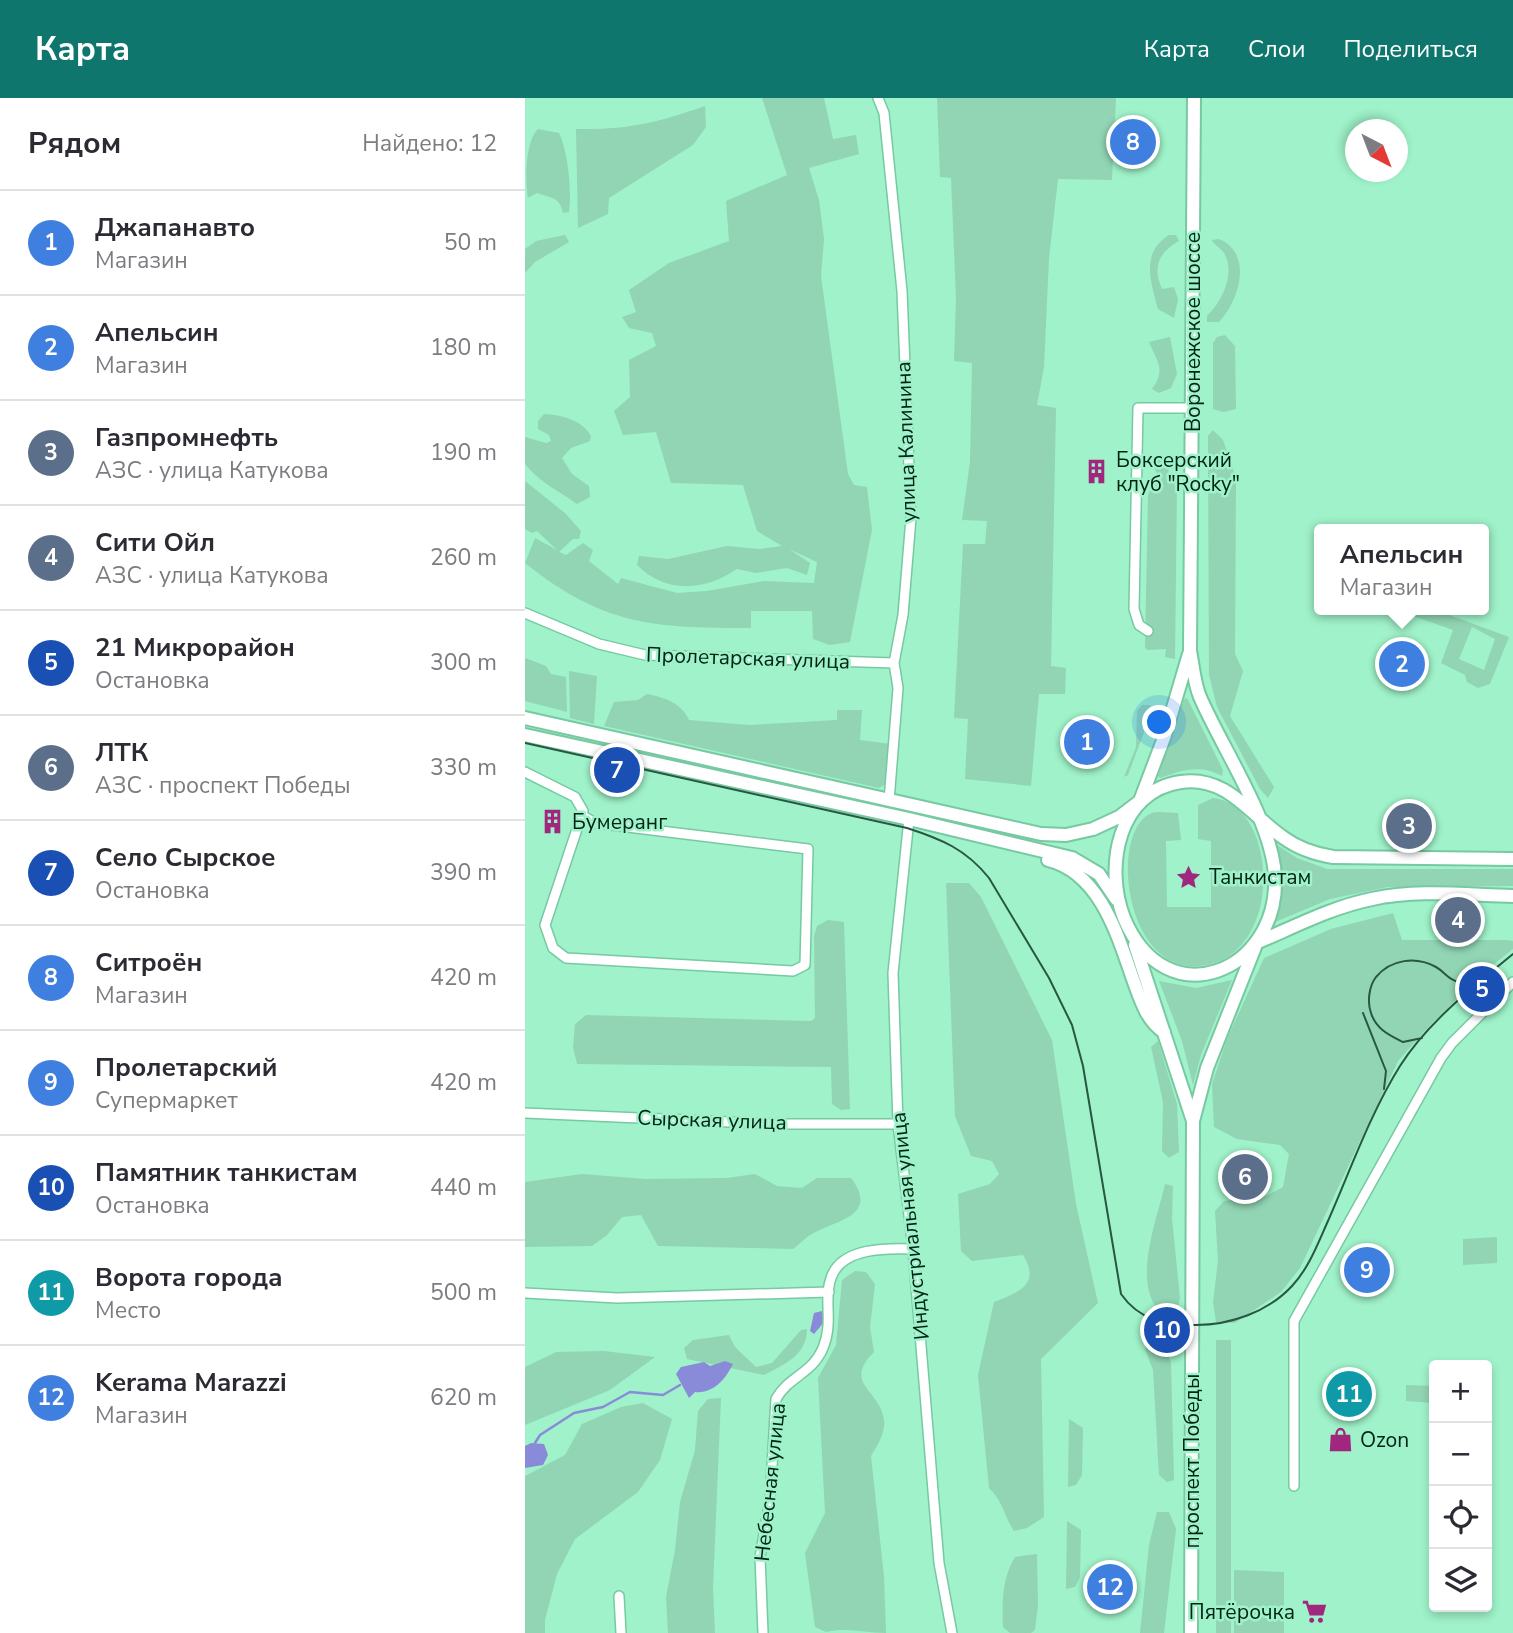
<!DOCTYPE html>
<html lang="ru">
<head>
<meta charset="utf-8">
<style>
  body { margin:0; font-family:"Nunito Sans",sans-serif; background:#f7f7f7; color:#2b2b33 }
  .controls { position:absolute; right:21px; bottom:21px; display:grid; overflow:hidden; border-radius:7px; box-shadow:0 4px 10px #0003 }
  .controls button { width:63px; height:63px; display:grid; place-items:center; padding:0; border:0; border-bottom:2px solid #e1e1e2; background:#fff; color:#2b2b33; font:35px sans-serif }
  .compass { position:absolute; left:820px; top:21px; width:63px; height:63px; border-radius:50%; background:#fff; box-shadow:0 4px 10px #0003; rotate:138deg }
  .you { position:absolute; left:635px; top:625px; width:24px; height:24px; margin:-18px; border:5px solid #fff; border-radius:50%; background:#1a73e8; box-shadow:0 0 0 10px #1a73e833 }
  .badge { display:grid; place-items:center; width:46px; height:46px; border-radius:50%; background:#0f766e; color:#fff; font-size:23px; font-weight:700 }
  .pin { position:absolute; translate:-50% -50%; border:4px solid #fff; box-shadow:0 2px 7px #0006 }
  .popup { position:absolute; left:789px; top:426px; width:175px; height:91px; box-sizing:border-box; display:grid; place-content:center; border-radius:7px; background:#fff; filter:drop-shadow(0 2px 5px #0005); font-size:23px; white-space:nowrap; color:#7c7c81 }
  .popup b { font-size:26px; color:#2b2b33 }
  .popup::after { content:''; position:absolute; left:50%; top:100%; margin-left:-14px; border:14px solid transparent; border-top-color:#fff }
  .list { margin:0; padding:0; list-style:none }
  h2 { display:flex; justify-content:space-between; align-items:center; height:91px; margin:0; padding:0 28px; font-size:30px }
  h2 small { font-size:23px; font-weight:400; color:#7c7c81 }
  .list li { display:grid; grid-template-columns:46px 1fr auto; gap:21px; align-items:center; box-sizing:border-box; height:105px; padding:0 28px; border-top:2px solid #e1e1e2 }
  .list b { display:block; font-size:26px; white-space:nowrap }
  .list p { margin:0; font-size:23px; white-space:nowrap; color:#7c7c81 }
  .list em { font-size:23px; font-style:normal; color:#7c7c81 }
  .icon { flex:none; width:38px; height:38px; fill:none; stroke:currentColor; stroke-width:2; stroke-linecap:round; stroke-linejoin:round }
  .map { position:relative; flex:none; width:988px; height:1535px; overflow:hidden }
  header { display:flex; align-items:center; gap:42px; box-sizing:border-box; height:98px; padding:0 35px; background:#0f766e; color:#fff }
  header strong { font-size:33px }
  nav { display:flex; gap:38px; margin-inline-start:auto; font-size:24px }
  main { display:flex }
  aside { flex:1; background:#fff }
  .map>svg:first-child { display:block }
  .green { fill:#91d5b4; fill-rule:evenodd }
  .water { fill:#8a8bd8 }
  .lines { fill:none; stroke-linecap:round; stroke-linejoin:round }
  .stream { stroke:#8a8bd8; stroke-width:2.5 }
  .minor-casing { stroke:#77c9a2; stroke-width:12 }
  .secondary-casing { stroke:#77c9a2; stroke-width:16 }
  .minor { stroke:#fff; stroke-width:9 }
  .secondary { stroke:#fff; stroke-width:12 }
  .tram { stroke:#285743; stroke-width:2 }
  .labels { text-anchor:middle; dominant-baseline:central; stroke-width:5; stroke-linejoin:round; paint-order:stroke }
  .street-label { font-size:21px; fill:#012416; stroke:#9ff2c9 }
  .poi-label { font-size:21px; fill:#012416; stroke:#9ff2c9; text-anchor:start }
</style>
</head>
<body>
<header>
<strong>Карта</strong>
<nav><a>Карта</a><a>Слои</a><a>Поделиться</a></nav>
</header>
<main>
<aside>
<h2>Рядом<small>Найдено: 12</small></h2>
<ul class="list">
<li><span class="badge" style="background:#3f7fe0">1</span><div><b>Джапанавто</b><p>Магазин</p></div><em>50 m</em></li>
<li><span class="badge" style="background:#3f7fe0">2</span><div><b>Апельсин</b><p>Магазин</p></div><em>180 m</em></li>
<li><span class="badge" style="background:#5c6f8a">3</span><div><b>Газпромнефть</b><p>АЗС · улица Катукова</p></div><em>190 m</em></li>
<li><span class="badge" style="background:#5c6f8a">4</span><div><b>Сити Ойл</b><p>АЗС · улица Катукова</p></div><em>260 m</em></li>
<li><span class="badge" style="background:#1a4fb4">5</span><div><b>21 Микрорайон</b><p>Остановка</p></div><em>300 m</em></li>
<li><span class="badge" style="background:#5c6f8a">6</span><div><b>ЛТК</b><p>АЗС · проспект Победы</p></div><em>330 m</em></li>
<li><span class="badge" style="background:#1a4fb4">7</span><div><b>Село Сырское</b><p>Остановка</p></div><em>390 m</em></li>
<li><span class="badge" style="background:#3f7fe0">8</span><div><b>Ситроён</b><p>Магазин</p></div><em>420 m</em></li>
<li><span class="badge" style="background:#3f7fe0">9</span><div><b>Пролетарский</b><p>Супермаркет</p></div><em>420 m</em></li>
<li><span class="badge" style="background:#1a4fb4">10</span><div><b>Памятник танкистам</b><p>Остановка</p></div><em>440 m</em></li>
<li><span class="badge" style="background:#0f9aa8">11</span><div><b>Ворота города</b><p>Место</p></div><em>500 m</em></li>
<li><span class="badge" style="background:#3f7fe0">12</span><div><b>Kerama Marazzi</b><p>Магазин</p></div><em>620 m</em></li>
</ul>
</aside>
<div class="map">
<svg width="988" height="1535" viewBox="0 0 988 1535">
  <rect width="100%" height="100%" fill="#9ff2c9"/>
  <path class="green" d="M 237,0 L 299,0 L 308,41 L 331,37 L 334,56 L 284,70 L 294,102 L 299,141 L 296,178 L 323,376 L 329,387 L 342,389 L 347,432 L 325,544 L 305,547 L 288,541 L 287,513 L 226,513 L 226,530 C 129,530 79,528 0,465 L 10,440 L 32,452 L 12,433 L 7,435 L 0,431 L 0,383 L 41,416 L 56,433 L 54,441 L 48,441 L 34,454 L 41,457 L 58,445 L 68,452 L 64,463 L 93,486 L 96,480 L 152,495 L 182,493 L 239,483 L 289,485 L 292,464 L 264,451 L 285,465 L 282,477 L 262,470 L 231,475 L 212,471 C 180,493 140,496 112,467 L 114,458 L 143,461 L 202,448 L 235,451 L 257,448 L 232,433 L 218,387 L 146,385 L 131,334 L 98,337 L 89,313 L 105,299 L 104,262 L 131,248 L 127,235 L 104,230 L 97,219 L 111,214 L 104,192 L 144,165 L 204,143 L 201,103 L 262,77 Z
    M 412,0 L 591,0 L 587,82 L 533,81 L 524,160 L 519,269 L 512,307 L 531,310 L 526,568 L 541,570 L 540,596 L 514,596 L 506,688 L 440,681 L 443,621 L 429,620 L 438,446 L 460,446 L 462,423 L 437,422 L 445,364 L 447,265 L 429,263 L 431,200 L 426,80 L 415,79 Z
    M 180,8 L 181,29 L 168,47 L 84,100 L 83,116 L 53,130 L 51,31 C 102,32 132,25 180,8 Z
    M 13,31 L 34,35 C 43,53 47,94 44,114 L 38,115 C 35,99 26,100 12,95 L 3,100 C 0,83 0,44 13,31 Z
    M 40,137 L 44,144 L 10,164 L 0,175 L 0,151 L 11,143 Z
    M 644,137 L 651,137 L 654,143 C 634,154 627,169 637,191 L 649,189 L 653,201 L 649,220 L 633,211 C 626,184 615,155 644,137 Z
    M 694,141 C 728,155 715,202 694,224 L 682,224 L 682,218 C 697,204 711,175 699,155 C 695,149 690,148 687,142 Z
    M 700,237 L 710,248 L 711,311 L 698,314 L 688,311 L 688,245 L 692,239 Z
    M 645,239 L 652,276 L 646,290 L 634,295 L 627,291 C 642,271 631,262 624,244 Z
    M 19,316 C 37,317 57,322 66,338 L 65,343 L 46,350 L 37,360 L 47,376 L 64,388 L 65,399 L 52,406 C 33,392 15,385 0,366 L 0,339 L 21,345 L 26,343 L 24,337 L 13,331 L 13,323 Z
    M 688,332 L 698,342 L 711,380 L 710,556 L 718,573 L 705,618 L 749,689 L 743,700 L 735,691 L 692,609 L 684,577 L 683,338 Z
    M 636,358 L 643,364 L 644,378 L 652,388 L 650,561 L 640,559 L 641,551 L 622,552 L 620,549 L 623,397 L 632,375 L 625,362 Z
    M 871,512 L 911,512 L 984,539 L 965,586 L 953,590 L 942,584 L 940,577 L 916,565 L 928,532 ZM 947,529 L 970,541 L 959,572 L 934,561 Z
    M 0,560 L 21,568 L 26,576 L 41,579 L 42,614 L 0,603 Z
    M 44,573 L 72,578 L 69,626 L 45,620 Z
    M 122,596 C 138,599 157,605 164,622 L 224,627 L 312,622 L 312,612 L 337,612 L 335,642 L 365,646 L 361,686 L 354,690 L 79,628 L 89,604 L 113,602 Z
    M 662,600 L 698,672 L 697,678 C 675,666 657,672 635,680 L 633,678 L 659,601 Z
    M 617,607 L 625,607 L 627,613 L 603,677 L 599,679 L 611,649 L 612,613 Z
    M 688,700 C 755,707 760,861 674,868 C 598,874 584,731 627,715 C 633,713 646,715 653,715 L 656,742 L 641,743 L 642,809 L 686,809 L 686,743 L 673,741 L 673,707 Z
    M 746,743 L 772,760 L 802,771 L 988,771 L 988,788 L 863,789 L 805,801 L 743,827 Z
    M 421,785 L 444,785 L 456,799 L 527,942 L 551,1106 L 573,1205 L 516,1261 L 519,1419 L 502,1430 L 489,1433 C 479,1418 478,1403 464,1390 L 453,1277 L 469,1204 C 492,1195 517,1187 498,1157 L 447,1163 L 436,1153 L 433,1096 L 465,1086 L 474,1076 L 467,1063 L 446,1058 L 430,1018 Z
    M 868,815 L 877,842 L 981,842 L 988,843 L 988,851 L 964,870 L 907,925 L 873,963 L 775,1170 L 756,1194 L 710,1225 L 691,1224 L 688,1204 L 693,1163 L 690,1113 L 699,1103 L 741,1098 L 758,1089 L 764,1056 L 755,1047 L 712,1041 L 689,1029 L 687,986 L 702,941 L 739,860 L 806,831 Z
    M 303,822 L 319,824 L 325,1011 L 316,1012 L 307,1006 L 306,969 L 52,966 L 48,949 L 50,926 L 61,917 L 286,923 L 290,920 L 289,838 L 292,828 Z
    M 707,882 L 676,957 L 668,987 L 657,943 L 634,883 L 671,890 Z
    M 633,943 L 652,1006 L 654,1054 L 644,1060 L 637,1053 L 638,1004 L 626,949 Z
    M 57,1076 L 120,1081 L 202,1080 L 230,1076 L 252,1088 L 277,1090 L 292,1080 L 326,1080 C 355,1119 310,1122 285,1137 C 279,1141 274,1147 268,1151 L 133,1148 L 116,1117 L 97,1119 L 82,1137 L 67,1148 L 0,1149 L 0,1084 Z
    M 640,1086 L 648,1088 L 647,1121 L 655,1200 L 651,1216 L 645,1221 C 601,1198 632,1123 640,1086 Z
    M 972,1139 L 972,1165 L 938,1167 L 938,1141 Z
    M 330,1173 L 341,1174 L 350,1186 L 345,1229 L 349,1254 C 317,1286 355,1291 359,1322 C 361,1334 352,1348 346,1358 L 359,1479 L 361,1535 C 340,1535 322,1529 301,1534 L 290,1529 L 280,1455 L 300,1415 L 293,1280 L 311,1247 L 317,1182 Z
    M 282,1231 C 282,1257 260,1266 239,1277 L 162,1261 L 159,1250 L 168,1242 L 204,1237 L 210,1249 L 231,1269 L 247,1265 L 276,1232 Z
    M 691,1242 L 706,1242 L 706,1535 L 691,1535 Z
    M 625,1244 L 640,1248 L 646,1265 L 649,1382 L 642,1384 L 634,1377 L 628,1272 L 620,1251 Z
    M 79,1253 L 130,1259 L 85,1292 L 0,1327 L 0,1269 L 31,1254 Z
    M 881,1287 L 909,1288 L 909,1305 L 881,1303 Z
    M 196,1300 L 188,1490 L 190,1535 L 143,1535 L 141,1499 L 150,1452 L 155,1404 L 170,1352 L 173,1313 L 183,1301 Z
    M 118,1305 L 147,1321 L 135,1362 L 113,1394 L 50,1441 L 32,1476 L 20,1522 L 20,1535 L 0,1535 L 0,1378 L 40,1357 L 57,1326 L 96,1309 Z
    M 544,1321 L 558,1330 L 557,1377 L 551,1387 L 543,1389 Z
    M 632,1414 L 644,1414 L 651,1431 L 639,1535 L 615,1535 L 624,1447 Z
    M 542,1423 L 556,1432 L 555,1479 L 550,1489 L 541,1491 Z
    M 512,1456 L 513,1507 L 510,1532 L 506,1535 L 485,1535 L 478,1529 C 477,1505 477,1480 490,1459 Z
    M 709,1472 L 759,1474 L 759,1535 L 709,1535 Z"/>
  <path class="water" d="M 297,1213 L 300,1223 L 289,1236 L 285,1233 L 289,1215 Z
    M 200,1263 L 208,1266 C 201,1280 189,1296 170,1294 L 164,1300 L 151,1276 L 156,1269 L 179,1264 L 185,1268 Z
    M 6,1345 L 19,1346 L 23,1357 L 18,1367 L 0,1370 L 0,1348 Z"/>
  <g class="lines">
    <path class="stream" d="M 10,1345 L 15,1337 L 49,1315 L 78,1309 L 105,1294 L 138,1297 L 155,1287"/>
    <defs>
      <path id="minor" d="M 353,0 L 359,15 L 377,193 L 386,420 L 378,517 L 369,565 L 373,590 L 364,703
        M 0,515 L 74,546 L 120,557 L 369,565
        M 623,533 L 614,527 L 609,511 L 613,310 L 668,310
        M 0,674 L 50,699 L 58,713 L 20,827 L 28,850 L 41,860 L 268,873 L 280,867 L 283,751 L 70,725 L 56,717
        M 384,721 L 368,875 L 373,1026 L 388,1151 L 414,1465 L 427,1535
        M 0,1015 L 249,1026 L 373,1026
        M 0,1195 L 92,1200 L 304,1194
        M 769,1388 L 769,1223 L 916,960 L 927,945 L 988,884
        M 94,1498 L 96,1535
        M 238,1535 L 235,1459 L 245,1402 L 251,1301 C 264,1278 287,1276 298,1250 C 309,1223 298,1202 306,1180 C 316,1149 363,1150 388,1151"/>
      <path id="secondary" d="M 669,0 L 665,553 C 668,567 669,585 675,599 C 697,650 748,725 750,779 C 754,874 641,921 599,820 C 579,769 593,693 656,684 C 702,677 726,718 759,740 C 774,751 790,756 808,759 L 988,761
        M 0,620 L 516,736 L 541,737 L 568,731 L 594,719 L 615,703 L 640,637 L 664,556
        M 0,637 L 384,721 L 547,760 L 574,776 L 591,801
        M 523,762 C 576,775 593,839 609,884 C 616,903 622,923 639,934
        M 731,845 C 769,829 807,809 847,801 C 892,791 942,797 988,798
        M 610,847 L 668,1023
        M 666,1535 L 668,1023 L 682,970 L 730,849"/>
    </defs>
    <use href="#minor" class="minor-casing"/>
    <use href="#secondary" class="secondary-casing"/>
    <use href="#minor" class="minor"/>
    <use href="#secondary" class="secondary"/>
    <path class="tram" d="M 0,645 L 382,730 C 416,741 441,751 464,780 L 524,880 L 547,927 L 558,968 L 596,1196 C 614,1222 641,1228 671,1227 C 705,1227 743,1214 767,1188 C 784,1170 793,1145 803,1123 C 825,1073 846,1014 875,968 C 902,925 949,888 988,856
      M 838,915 L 861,973 L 859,991
      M 897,940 L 878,944 C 864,937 851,931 846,915 C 842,904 844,888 851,879 C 866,861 891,858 911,869 C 920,874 923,882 934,884 C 943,886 952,883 961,880"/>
  </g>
  <defs>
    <symbol id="building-bare" viewBox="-9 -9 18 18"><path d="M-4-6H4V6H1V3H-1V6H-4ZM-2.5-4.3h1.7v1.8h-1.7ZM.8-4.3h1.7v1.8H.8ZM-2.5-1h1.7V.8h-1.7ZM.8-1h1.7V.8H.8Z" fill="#a0277d" stroke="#9ff2c9" stroke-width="2.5" paint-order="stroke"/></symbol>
    <symbol id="sight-bare" viewBox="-9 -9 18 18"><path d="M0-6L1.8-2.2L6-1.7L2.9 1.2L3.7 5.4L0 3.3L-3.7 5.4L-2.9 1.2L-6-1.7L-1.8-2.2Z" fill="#a0277d" stroke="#9ff2c9" stroke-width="2.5" paint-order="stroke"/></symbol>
    <symbol id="shop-bare" viewBox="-9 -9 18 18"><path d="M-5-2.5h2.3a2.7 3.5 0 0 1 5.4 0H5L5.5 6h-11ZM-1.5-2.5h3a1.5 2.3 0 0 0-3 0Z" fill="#a0277d" stroke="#9ff2c9" stroke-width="2.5" paint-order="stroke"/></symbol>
    <symbol id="supermarket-bare" viewBox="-9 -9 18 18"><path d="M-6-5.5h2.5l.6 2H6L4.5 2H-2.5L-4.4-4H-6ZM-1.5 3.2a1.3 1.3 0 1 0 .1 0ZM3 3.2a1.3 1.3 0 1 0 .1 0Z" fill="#a0277d" stroke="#9ff2c9" stroke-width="2.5" paint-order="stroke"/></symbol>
  </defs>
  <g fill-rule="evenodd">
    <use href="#building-bare" x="554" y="356" width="35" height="35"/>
    <use href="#building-bare" x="10" y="706" width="35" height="35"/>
    <use href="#sight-bare" x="646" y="762" width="35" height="35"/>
    <use href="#shop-bare" x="798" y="1324" width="35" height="35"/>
    <use href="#supermarket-bare" x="772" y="1496" width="35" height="35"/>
  </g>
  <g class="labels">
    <g class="street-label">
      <text transform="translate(668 234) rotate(-90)">Воронежское шоссе</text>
      <text transform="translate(381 344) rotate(-92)">улица Калинина</text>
      <text transform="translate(223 560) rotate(2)">Пролетарская улица</text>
      <text transform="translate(187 1022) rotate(2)">Сырская улица</text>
      <text transform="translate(385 1128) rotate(-96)">Индустриальная улица</text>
      <text transform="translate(667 1363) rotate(-90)">проспект Победы</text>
      <text transform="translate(245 1384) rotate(-84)">Небесная улица</text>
    </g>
    <g class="poi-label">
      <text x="591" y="362">Боксерский<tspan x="591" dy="24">клуб "Rocky"</tspan></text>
      <text x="47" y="724">Бумеранг</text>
      <text x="684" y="779">Танкистам</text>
      <text x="835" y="1342">Ozon</text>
      <text x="770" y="1514" text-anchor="end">Пятёрочка</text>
    </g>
  </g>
</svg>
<div class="controls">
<button>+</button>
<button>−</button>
<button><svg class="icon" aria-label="locate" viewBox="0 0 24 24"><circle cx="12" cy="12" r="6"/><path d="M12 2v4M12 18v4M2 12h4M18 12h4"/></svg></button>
<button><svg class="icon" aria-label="layers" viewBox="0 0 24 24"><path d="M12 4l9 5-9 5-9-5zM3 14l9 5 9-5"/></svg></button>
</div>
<svg class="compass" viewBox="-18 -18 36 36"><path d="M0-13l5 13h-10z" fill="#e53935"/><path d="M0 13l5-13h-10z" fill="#7c7c81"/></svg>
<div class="you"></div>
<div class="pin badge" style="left:562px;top:644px;background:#3f7fe0">1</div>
<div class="pin badge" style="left:877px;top:566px;background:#3f7fe0">2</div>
<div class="popup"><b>Апельсин</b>Магазин</div>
<div class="pin badge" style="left:884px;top:728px;background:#5c6f8a">3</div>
<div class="pin badge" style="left:933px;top:822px;background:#5c6f8a">4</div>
<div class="pin badge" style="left:957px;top:891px;background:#1a4fb4">5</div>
<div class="pin badge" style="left:720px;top:1079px;background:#5c6f8a">6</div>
<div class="pin badge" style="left:92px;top:672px;background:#1a4fb4">7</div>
<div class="pin badge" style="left:608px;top:44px;background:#3f7fe0">8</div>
<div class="pin badge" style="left:842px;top:1172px;background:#3f7fe0">9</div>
<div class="pin badge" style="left:642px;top:1232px;background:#1a4fb4">10</div>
<div class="pin badge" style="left:824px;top:1296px;background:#0f9aa8">11</div>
<div class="pin badge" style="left:585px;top:1489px;background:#3f7fe0">12</div>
</div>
</main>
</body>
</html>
